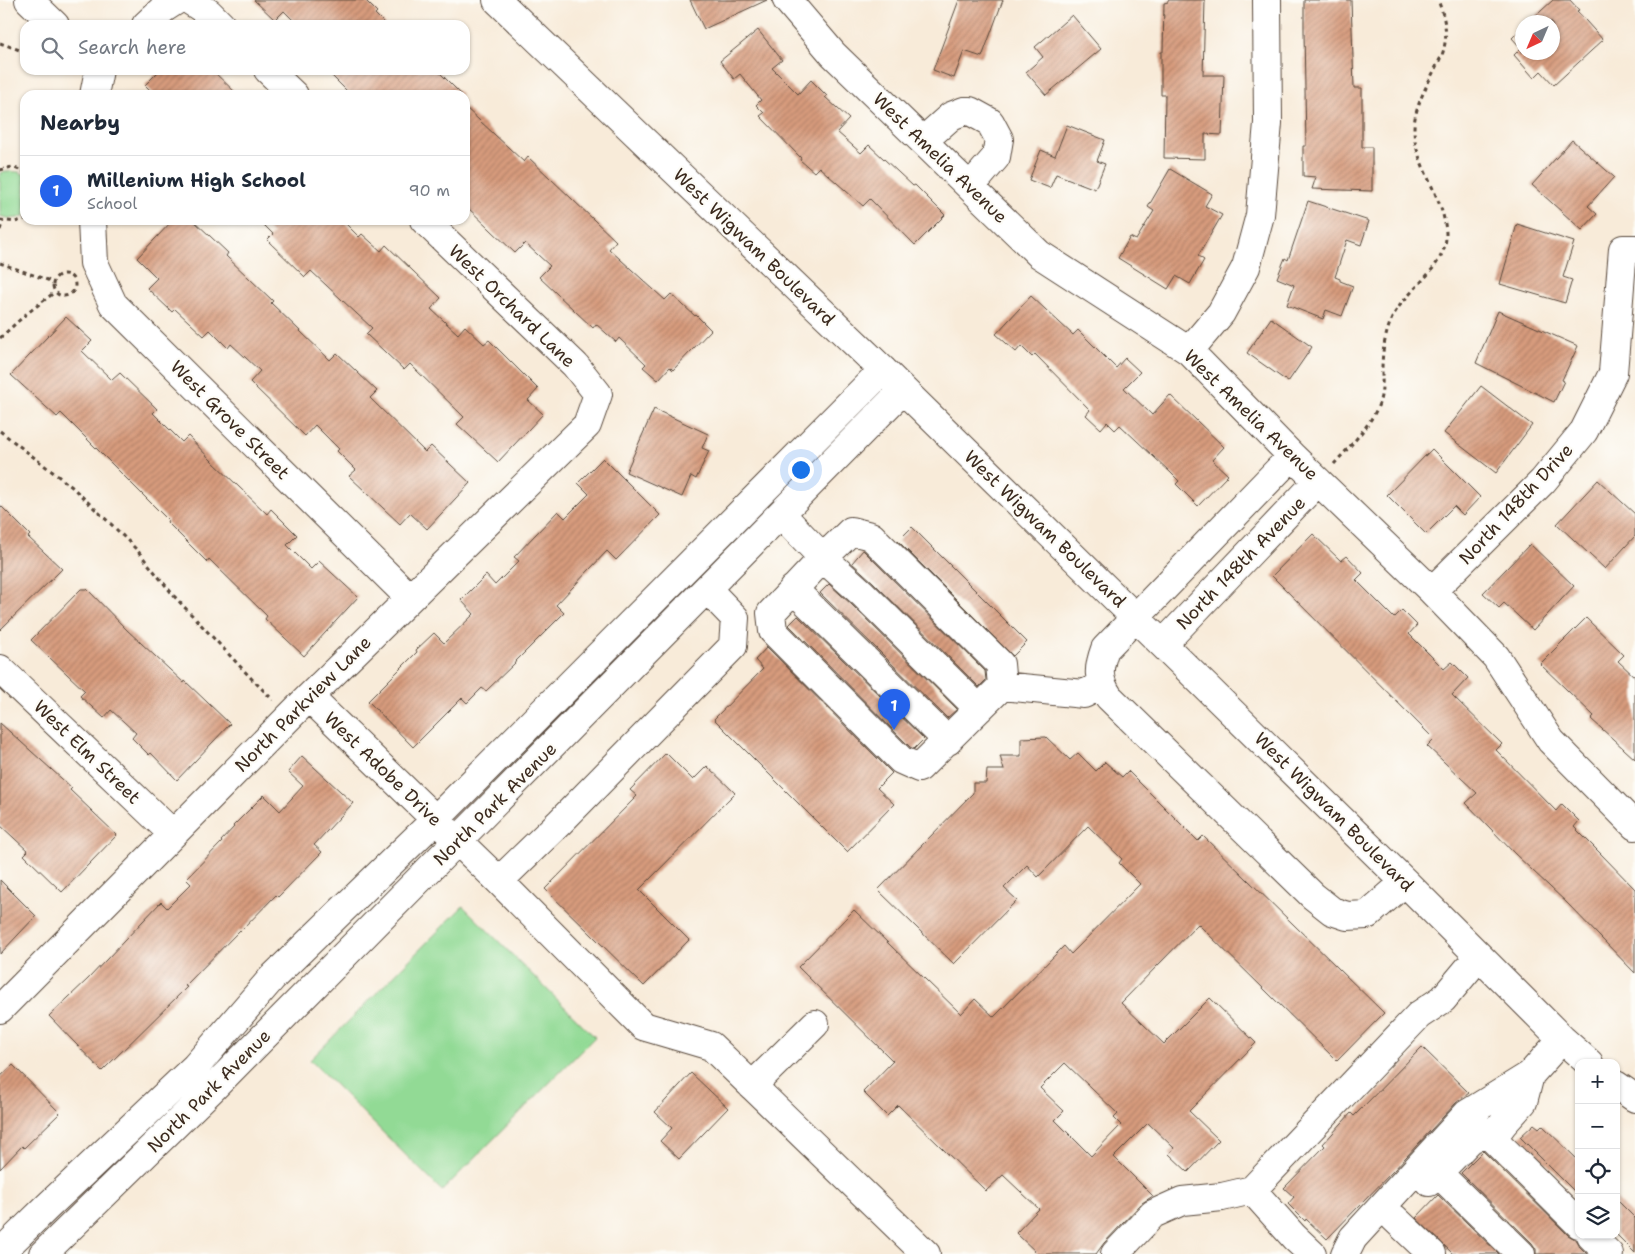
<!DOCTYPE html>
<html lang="en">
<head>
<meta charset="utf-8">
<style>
  body { margin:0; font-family:"Shantell Sans",sans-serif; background:#f6f6f7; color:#1f2937 }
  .controls { position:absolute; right:15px; bottom:15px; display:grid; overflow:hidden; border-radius:10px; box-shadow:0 1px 4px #0004 }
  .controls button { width:45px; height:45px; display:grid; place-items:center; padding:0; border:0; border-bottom:1px solid #e0e1e3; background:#fff; color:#1f2937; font:25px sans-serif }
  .compass { position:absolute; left:1515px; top:15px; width:45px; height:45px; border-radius:50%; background:#fff; box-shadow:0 1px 4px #0004; rotate:224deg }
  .you { position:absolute; left:800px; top:469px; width:18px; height:18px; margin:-12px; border:4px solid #fff; border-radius:50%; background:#1a73e8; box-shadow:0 0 0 8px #1a73e833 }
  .badge { display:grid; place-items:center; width:32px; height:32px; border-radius:50%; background:#2563eb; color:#fff; font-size:16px; font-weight:700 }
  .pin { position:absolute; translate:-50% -41px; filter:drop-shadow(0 1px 2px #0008) }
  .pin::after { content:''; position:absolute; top:26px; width:18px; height:15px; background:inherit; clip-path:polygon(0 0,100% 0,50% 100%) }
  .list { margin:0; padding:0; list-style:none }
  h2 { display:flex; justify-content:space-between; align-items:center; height:65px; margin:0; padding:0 20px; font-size:21px }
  h2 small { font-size:16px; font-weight:400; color:#747a83 }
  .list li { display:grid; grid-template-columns:32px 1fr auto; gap:15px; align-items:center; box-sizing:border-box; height:70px; padding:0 20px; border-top:1px solid #e0e1e3 }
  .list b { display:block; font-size:19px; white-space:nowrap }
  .list p { margin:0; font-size:16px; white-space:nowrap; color:#747a83 }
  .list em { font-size:16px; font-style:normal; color:#747a83 }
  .icon { flex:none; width:28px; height:28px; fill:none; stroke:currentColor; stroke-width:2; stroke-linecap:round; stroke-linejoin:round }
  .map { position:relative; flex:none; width:1635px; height:1254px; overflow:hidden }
  .search { position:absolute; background:#fff; box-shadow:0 1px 4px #0004; left:20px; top:20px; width:450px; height:55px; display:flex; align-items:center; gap:12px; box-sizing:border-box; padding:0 18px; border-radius:15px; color:#747a83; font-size:19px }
  .panel { position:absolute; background:#fff; box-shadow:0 1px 4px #0004; left:20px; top:90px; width:450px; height:135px; border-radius:15px }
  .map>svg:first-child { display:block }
  .park { fill:#92da95; stroke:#66825a }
  .building { fill:url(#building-hatch); fill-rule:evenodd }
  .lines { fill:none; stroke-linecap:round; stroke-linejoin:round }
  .minor-casing { stroke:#57473a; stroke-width:30 }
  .path { stroke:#57473a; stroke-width:3; stroke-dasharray:4 4; stroke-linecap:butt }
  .minor { stroke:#fff; stroke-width:28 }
  .labels { text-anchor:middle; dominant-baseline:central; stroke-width:4.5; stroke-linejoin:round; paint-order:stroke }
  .street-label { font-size:18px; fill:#3b2a1e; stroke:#fdfcf7 }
</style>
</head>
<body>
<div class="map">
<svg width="1635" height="1254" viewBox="0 0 1635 1254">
  <defs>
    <pattern id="building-hatch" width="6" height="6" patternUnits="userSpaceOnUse" patternTransform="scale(1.25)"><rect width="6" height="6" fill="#d79b7d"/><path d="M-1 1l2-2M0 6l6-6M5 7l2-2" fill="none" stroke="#b07f66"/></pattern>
  </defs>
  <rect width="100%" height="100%" fill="#fdfcf7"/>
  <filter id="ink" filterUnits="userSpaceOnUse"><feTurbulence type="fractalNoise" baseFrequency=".02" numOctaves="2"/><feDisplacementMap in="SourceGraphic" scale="10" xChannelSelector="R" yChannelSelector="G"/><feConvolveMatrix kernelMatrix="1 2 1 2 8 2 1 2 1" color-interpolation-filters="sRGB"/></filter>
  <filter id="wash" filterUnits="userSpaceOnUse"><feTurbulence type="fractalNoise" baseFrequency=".0096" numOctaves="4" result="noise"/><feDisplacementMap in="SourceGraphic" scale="20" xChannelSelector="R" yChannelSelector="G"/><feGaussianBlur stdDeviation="1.12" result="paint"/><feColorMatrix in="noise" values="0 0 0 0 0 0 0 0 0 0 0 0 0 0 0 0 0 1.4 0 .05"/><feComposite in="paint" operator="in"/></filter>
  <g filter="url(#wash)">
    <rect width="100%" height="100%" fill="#f8ebd9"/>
    <path class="park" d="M 5,171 L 19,172 L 25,175 L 25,215 C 17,220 9,219 0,216 L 0,173 Z
      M 463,906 L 595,1037 L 442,1191 L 310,1060 Z"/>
    <g id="blocks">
      <path class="building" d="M 254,0 L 365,0 L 377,12 L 375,14 L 386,25 L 298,25 L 284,11 L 275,20 Z
        M 690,0 L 767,0 L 704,29 Z
        M 959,0 L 1003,0 L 982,57 L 964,51 L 954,78 L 933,70 Z
        M 1168,0 L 1205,0 L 1203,75 L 1224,75 L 1222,135 L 1205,134 L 1205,159 L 1164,158 L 1165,95 L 1161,95 L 1161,52 L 1163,52 L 1164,3 L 1168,2 Z
        M 1304,0 L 1351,0 L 1354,88 L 1362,88 L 1362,147 L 1372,147 L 1372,191 L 1312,189 L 1316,177 L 1303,176 L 1303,146 L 1306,146 L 1304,31 Z
        M 1553,0 L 1570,0 L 1579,10 L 1577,11 L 1603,40 L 1554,85 L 1541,71 L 1534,78 L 1514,55 L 1521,48 L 1512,38 L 1522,28 L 1522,52 L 1552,52 L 1552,22 L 1529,22 Z
        M 1072,15 L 1101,49 L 1046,95 L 1026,72 L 1043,57 L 1035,47 Z
        M 758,30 L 782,60 L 772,68 L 798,94 L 811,80 L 827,96 L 825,97 L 849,119 L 837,132 L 861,153 L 869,145 L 913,186 L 915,185 L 945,215 L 915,245 L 870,199 L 863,206 L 819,167 L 814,172 L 800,160 L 801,158 L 760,116 L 764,113 L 756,105 L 761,100 L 740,74 L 734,79 L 720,61 Z
        M 160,70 L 212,70 L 238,95 L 155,95 L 145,85 Z
        M 326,70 L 437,70 L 462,95 L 351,95 Z
        M 465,107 L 524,162 L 528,157 L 616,241 L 609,249 L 665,300 L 671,294 L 695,316 L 696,315 L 711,330 L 673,370 L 670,367 L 658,380 L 643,367 L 646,364 L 619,338 L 616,342 L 596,324 L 593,328 L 539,277 L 550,266 L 525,243 L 515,253 L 465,205 Z
        M 1067,125 L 1105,140 L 1097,161 L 1105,164 L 1095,189 L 1056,174 L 1050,188 L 1029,180 L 1041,150 L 1055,156 Z
        M 1572,140 L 1614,177 L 1588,206 L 1597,214 L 1582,230 L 1532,185 Z
        M 1170,169 L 1212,194 L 1205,206 L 1222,215 L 1198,256 L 1204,260 L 1190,284 L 1176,276 L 1168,289 L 1118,258 L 1130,237 L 1136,240 L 1154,211 L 1148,207 Z
        M 1308,201 L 1369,221 L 1361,245 L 1347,240 L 1335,277 L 1340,279 L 1340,281 L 1353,286 L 1342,316 L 1326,310 L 1323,319 L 1287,305 L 1294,285 L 1277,278 L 1285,258 L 1288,260 Z
        M 173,220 L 193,220 L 228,253 L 226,256 L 273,301 L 271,303 L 330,360 L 337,353 L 377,391 L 370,398 L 425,452 L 431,446 L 470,483 L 427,529 L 410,513 L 400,524 L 349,476 L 356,470 L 337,451 L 339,449 L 315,425 L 305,436 L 250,382 L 260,371 L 231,344 L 228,348 L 210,330 L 204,336 L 175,309 L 172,312 L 147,288 L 157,278 L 137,258 Z
        M 259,220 L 342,220 L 359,237 L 362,234 L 381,251 L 386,245 L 441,298 L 431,309 L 458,334 L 465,326 L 484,344 L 489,340 L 538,389 L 528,400 L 543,414 L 498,462 L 457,424 L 464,417 L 410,364 L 404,370 L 366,334 L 372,328 L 311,271 L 305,277 L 267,240 L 273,234 Z
        M 1517,224 L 1574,242 L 1563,277 L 1572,280 L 1565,303 L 1500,284 Z
        M 1031,296 L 1073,335 L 1078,330 L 1116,368 L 1125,358 L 1140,372 L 1124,388 L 1152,415 L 1170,395 L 1224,447 L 1212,460 L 1228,475 L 1198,506 L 1176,484 L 1179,481 L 1170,472 L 1120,425 L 1115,430 L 1107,422 L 1101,429 L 1086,415 L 1090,410 L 1035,354 L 1032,357 L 1021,346 L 1016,352 L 996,334 Z
        M 1498,311 L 1578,346 L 1562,380 L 1564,381 L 1554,402 L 1476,363 Z
        M 66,317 L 92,341 L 82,351 L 112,380 L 120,373 L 157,409 L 153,413 L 182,442 L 188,436 L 211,460 L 267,514 L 271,509 L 297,535 L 287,545 L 311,569 L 319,561 L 358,597 L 304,656 L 265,619 L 267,616 L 209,559 L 207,562 L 167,522 L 168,520 L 61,413 L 57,417 L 11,375 Z
        M 1271,318 L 1312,347 L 1288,382 L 1247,353 Z
        M 1481,386 L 1532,425 L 1496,473 L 1444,433 Z
        M 654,409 L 708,434 L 702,448 L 709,451 L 696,479 L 691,476 L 682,497 L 626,472 Z
        M 1432,449 L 1480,497 L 1463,515 L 1454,506 L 1426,534 L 1387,495 Z
        M 603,458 L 660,515 L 616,560 L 607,551 L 556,605 L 564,613 L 515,662 L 515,663 L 486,691 L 482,688 L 467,703 L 462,698 L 413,747 L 368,701 L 417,652 L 416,650 L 434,633 L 444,643 L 474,614 L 461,600 L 486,575 L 495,585 L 519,561 L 514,557 L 558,511 L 565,518 L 589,494 L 578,483 Z
        M 1598,480 L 1635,514 L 1635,536 L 1605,569 L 1557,524 Z
        M 0,505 L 30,535 L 28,537 L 62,569 L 0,630 Z
        M 912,527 L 1027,642 L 1013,656 L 898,541 Z
        M 1313,534 L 1341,561 L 1347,556 L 1363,573 L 1356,580 L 1394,618 L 1402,610 L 1417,625 L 1409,634 L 1444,669 L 1452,662 L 1468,678 L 1452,695 L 1502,744 L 1496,750 L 1556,811 L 1562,804 L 1579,821 L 1574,827 L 1600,853 L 1635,889 L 1635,973 L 1567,903 L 1515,854 L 1466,803 L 1477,793 L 1427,746 L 1434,739 L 1272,576 Z
        M 1530,544 L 1574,586 L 1533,630 L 1504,603 L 1499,608 L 1483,593 Z
        M 863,550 L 985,671 L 986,680 L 979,687 L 873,582 L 852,563 Z
        M 829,584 L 851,604 L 957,709 L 947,718 L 820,593 Z
        M 81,589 L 87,589 L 127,630 L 184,683 L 185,681 L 230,724 L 177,780 L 151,753 L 149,755 L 132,738 L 136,733 L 111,710 L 104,718 L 80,696 L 85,691 L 31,640 Z
        M 798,616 L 924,739 L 914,749 L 910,747 L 789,625 Z
        M 1586,618 L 1624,655 L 1618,661 L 1635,677 L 1635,759 L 1591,719 L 1594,716 L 1540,664 Z
        M 767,647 L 892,773 L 877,788 L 894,804 L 847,852 L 714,719 L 763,669 L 755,660 Z
        M 0,723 L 72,788 L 70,790 L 117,835 L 62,892 L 24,855 L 28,851 L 0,825 Z
        M 1046,737 L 1070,760 L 1078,753 L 1096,771 L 1105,762 L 1122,777 L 1128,771 L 1198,841 L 1203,836 L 1384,1013 L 1337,1061 L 1198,924 L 1121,1003 L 1164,1044 L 1210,998 L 1256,1043 L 1189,1111 L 1219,1140 L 1188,1172 L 1169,1154 L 1174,1148 L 1148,1123 L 1114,1157 L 1153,1196 L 1142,1203 L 1104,1243 L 1096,1254 L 1038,1254 L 1016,1233 L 1039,1209 L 1003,1175 L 986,1191 L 898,1105 L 887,1116 L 863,1092 L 893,1061 L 798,967 L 854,910 L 961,1014 L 975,999 L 994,1017 L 1064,946 L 1071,954 L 1140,884 L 1119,863 L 1122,859 L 1088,826 L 1038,877 L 1027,865 L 1004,888 L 1017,900 L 954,964 L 878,890 L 973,793 L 973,783 L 986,783 L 987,770 L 1004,770 L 1000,756 L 1021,756 L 1021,738 ZM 1065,1063 L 1118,1114 L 1114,1118 L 1121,1125 L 1091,1156 L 1055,1120 L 1064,1111 L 1040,1088 Z
        M 666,753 L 693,780 L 707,766 L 735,793 L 639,890 L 689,940 L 644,986 L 545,889 L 637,796 L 630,790 Z
        M 302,756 L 353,803 L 314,845 L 322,852 L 278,897 L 276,895 L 241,931 L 240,930 L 185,986 L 187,987 L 102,1071 L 49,1016 L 88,979 L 161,902 L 167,908 L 191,884 L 186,879 L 222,842 L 221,841 L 234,827 L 233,826 L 264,795 L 280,811 L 303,786 L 288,772 Z
        M 0,880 L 36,916 L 0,954 Z
        M 1422,1047 L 1469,1093 L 1456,1103 L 1394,1170 L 1327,1239 L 1306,1219 L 1305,1221 L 1288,1204 L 1294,1197 L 1284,1188 L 1325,1146 L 1323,1144 L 1351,1113 L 1354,1116 Z
        M 13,1065 L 60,1113 L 24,1148 L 22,1146 L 0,1169 L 0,1077 Z
        M 691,1073 L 728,1108 L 679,1159 L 660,1141 L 672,1128 L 655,1112 Z
        M 1534,1124 L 1539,1128 L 1542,1125 L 1579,1161 L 1579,1196 L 1520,1137 Z
        M 1483,1151 L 1568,1235 L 1575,1239 L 1579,1246 L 1587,1254 L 1536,1254 L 1536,1249 L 1532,1243 L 1461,1173 Z
        M 1438,1195 L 1499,1254 L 1453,1254 L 1416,1218 Z
        M 1616,1199 L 1635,1218 L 1635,1253 L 1616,1234 Z"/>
    </g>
  </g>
  <g filter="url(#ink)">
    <use href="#blocks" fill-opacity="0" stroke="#57473a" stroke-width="1"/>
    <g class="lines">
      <defs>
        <path id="minor" d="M 29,0 L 55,25
          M 189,0 L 209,13 L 221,25
          M 497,0 L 883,370 L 1405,882 L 1562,1039 L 1589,1063
          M 787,0 L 833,54 L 1039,254 L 1189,351 L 1292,456 L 1432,591 L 1496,657 L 1551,741 L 1635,826
          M 146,25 L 163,9 L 177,0
          M 268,70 L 294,95
          M 94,95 L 99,70
          M 923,141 L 951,116 L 964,111 L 970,111 L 990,122 L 999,139 L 996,157 L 970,187
          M 92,220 L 94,263 L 113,304 L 410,598
          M 1189,351 L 1221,313 L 1246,267 L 1260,215 L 1268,123 L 1267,0
          M 1292,456 L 1105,649 C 1098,668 1097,679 1109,697 L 1313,896 L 1332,911 L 1347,916 L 1367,915 L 1405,882
          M 781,514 L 823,558 L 862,593 L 979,709
          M 851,531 L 871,536 L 1000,664 L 1002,686 L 919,768 L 901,760 L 773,631 L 771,613 L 823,558 Z
          M 793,589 L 948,741
          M 1432,591 L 1543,481 L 1584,431 L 1613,373 L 1623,249 L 1635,249
          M 1163,644 L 1318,481
          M 0,669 L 173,834
          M 1002,686 L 1084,694 L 1101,685
          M 309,697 L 499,881 L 643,1026 L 711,1046 L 926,1254
          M 499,881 L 560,822 L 733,646 L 735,618 L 707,589
          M 0,1009 L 309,697 L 587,425 L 598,394 L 575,365 L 424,220
          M 1616,1085 L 1635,1098
          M 752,1086 L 815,1024
          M 1487,1133 L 1579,1224
          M 1438,1173 L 1521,1254
          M 1429,1182 L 1471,1139 L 1500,1128 L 1503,1124 L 1523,1102 L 1530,1075
          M 1252,1190 L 1294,1237 L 1312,1254
          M 1394,1218 L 1432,1254
          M 1590,1235 L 1609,1254
          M 0,1253 L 47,1207 L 195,1067 L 272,978 L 435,820 L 883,370
          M 43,1254 L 215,1086 L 903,390
          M 1115,1254 L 1153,1214 L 1182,1201 L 1222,1197 L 1252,1190 L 1419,1015 L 1443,999 L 1479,956
          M 1345,1254 L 1353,1238 L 1467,1114 L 1530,1075 L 1562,1039"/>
      </defs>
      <use href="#minor" class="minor-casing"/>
      <path class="path" d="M 0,43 L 25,52
        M 0,170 L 12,167 L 25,172
        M 0,220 L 15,222 L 25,219
        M 0,230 L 3,221
        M 0,263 L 53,282
        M53 285a11 11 0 1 1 22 0a11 11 0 1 1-22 0Z
        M 0,338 L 25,315 L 55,292
        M 0,431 L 72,487 L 114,527 L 137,550 L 174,596 L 251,678 L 273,700
        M 1334,464 C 1348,448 1375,421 1380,400 C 1383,390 1382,380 1382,370 C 1382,352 1385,334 1392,318 C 1405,291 1445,269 1446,237 C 1447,200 1414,166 1414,129 C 1414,108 1426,87 1435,69 C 1438,62 1443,55 1444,48 C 1448,31 1444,16 1438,0"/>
      <use href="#minor" class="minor"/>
    </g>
  </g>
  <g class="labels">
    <g class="street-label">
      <text transform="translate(940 158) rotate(44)">West Amelia Avenue</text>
      <text transform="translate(754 247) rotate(44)">West Wigwam Boulevard</text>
      <text transform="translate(512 306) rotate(44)">West Orchard Lane</text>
      <text transform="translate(1251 415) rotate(44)">West Amelia Avenue</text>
      <text transform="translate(230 420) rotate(45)">West Grove Street</text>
      <text transform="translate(1516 504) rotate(-47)">North 148th Drive</text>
      <text transform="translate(1045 529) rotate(44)">West Wigwam Boulevard</text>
      <text transform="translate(1241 563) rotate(-46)">North 148th Avenue</text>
      <text transform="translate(303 704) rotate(-45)">North Parkview Lane</text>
      <text transform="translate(87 752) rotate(44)">West Elm Street</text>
      <text transform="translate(383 769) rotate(44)">West Adobe Drive</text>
      <text transform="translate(495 804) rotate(-45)">North Park Avenue</text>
      <text transform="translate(1334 812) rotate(45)">West Wigwam Boulevard</text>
      <text transform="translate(209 1091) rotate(-45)">North Park Avenue</text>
    </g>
  </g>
</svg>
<div class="controls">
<button>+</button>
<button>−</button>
<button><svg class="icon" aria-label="locate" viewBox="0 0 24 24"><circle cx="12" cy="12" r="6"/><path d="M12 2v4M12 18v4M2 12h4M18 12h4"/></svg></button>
<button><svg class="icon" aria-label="layers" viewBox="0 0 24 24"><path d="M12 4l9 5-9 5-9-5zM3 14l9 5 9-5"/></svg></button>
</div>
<svg class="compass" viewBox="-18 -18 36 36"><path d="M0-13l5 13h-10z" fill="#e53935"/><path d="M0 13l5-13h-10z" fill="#747a83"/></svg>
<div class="you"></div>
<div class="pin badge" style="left:894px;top:730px">1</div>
<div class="search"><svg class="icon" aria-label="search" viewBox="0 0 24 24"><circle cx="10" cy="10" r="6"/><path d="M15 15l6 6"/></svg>Search here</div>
<section class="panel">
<h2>Nearby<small></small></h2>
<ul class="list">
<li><span class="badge">1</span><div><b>Millenium High School</b><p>School</p></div><em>90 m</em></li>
</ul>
</section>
</div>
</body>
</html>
